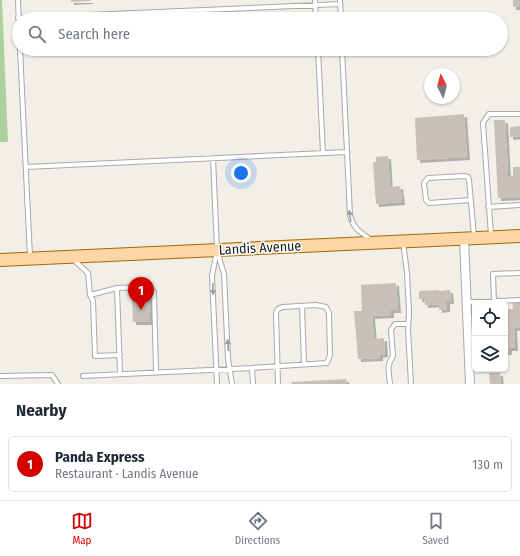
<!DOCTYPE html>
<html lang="en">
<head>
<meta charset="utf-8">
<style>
  body { margin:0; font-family:"Fira Sans Condensed",sans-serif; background:#f6f6f7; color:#1f2937 }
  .controls { position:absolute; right:12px; bottom:12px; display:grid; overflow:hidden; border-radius:6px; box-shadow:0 1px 3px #0004 }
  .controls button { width:36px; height:36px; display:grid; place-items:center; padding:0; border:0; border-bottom:1px solid #e0e1e3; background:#fff; color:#1f2937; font:20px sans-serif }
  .compass { position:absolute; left:424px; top:68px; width:36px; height:36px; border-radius:50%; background:#fff; box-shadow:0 1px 3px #0004; rotate:354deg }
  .you { position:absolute; left:241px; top:173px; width:14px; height:14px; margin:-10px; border:3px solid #fff; border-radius:50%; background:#1a73e8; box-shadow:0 0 0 6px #1a73e833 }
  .badge { display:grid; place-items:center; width:26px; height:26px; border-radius:50%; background:#d40000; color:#fff; font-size:13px; font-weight:700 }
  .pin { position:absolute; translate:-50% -33px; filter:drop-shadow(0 1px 2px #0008) }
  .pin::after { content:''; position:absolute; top:21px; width:14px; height:12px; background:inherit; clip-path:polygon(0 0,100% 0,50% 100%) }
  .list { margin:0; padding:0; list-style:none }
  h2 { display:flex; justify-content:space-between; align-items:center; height:52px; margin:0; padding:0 16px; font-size:17px }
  h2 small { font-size:13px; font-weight:400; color:#747a83 }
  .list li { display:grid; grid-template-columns:26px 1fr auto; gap:12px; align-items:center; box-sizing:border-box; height:56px; margin:0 8px 8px; padding:0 8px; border:1px solid #e0e1e3; border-radius:6px }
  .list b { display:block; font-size:15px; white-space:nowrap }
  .list p { margin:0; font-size:13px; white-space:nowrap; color:#747a83 }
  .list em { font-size:13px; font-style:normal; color:#747a83 }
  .icon { flex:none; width:22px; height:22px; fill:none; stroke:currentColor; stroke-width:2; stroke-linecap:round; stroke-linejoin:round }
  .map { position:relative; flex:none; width:520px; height:384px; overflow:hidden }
  .search { position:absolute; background:#fff; box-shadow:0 1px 3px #0004; left:12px; right:12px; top:12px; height:44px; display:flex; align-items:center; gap:10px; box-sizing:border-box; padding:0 14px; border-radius:22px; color:#747a83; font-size:15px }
  .sheet { height:116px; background:#fff }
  nav { display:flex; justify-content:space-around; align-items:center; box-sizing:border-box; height:56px; border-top:1px solid #e0e1e3; background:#fff; font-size:11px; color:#747a83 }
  nav a { display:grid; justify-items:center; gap:2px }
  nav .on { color:#d40000 }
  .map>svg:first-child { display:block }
  .forest { fill:#add19e }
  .building { fill:#c7bfb8; filter:url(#shadow) }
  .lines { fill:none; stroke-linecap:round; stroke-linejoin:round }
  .service-casing { stroke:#a9a9a9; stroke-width:6 }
  .minor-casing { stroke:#a9a9a9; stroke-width:10 }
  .primary-casing { stroke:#a06b00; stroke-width:14 }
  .service { stroke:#fff; stroke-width:4 }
  .minor { stroke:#fff; stroke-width:8 }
  .primary { stroke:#fcd6a4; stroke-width:12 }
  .oneway { fill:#9c9c9c }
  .labels { text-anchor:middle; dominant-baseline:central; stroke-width:3; stroke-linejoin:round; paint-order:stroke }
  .street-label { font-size:14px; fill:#222; stroke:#fff }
</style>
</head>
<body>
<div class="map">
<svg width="520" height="384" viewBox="0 0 520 384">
  <defs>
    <filter id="shadow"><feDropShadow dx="3" dy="3" stdDeviation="0" flood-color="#0004"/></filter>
  </defs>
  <rect width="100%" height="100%" fill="#f2efe9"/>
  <path class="forest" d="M 0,0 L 2,0 L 8,142 L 0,142 Z"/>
  <path class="building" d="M 71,0 L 90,0 L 90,1 L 71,2 Z
    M 513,0 L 520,0 L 520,7 L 513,7 Z
    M 464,114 L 467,157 L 417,160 L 415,118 Z
    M 494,120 L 505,120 L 508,176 L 513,176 L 513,167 L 520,167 L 520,197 L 498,198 Z
    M 520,126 L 520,136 L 510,137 L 510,127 Z
    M 388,156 L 390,187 L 400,186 L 402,202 L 376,204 L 373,162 L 376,162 L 376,157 Z
    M 396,283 L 398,310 L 391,310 L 391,315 L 372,316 L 374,339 L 384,338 L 385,354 L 380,355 L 380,358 L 358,359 L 354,311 L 362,311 L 361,285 Z
    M 439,290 L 439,291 L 450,290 L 451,301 L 447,301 L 447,309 L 439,310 L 439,304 L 425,305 L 424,299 L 419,299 L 419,291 Z
    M 132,297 L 149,297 L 150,322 L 133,322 Z
    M 512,300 L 520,300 L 520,327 L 514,328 L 515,348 L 509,348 L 509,352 L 505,352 L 505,314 L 508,314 L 508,309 L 513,309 Z
    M 489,373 L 500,373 L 501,384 L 490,384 Z
    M 346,379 L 347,384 L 292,384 L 291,382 Z"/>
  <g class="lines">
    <defs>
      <path id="service" d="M 18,0 L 19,29
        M 315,0 L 316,19
        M 340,0 L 341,19
        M 18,18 L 340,4
        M 20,49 L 30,256
        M 318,49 L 323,153
        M 347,152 L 350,215 C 353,228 360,232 370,239
        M 213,158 L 217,250 L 212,276 L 217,384
        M 26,167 L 347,152 L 342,49
        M 471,200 L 429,203 L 426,200 L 424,183 L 428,178 L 464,176 L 468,177 L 469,180 L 474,236
        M 488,207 L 520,205
        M 491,235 L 483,123 L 489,114 L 520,114
        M 403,242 L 407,273 L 409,312 L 408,329 L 411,384
        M 217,251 L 224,274 L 228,359 L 232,384
        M 73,259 L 88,273 L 90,295
        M 117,288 L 147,287 L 154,292 L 156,372
        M 467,302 L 520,300
        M 494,303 L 493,274 L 520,273
        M 302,306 L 304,364
        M 120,355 L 95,356 L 93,301 L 90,295 L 117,288 L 120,374
        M 252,368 L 253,384
        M 0,376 L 52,375 L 58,384
        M 83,376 L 252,368 L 327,363 L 330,355 L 329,313 L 326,307 L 316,305 L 282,307 L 278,309 L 276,313 L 278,384
        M 390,384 C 389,372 386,366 393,356 L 391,330 L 395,324 L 408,324"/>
      <path id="minor" d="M 464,239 L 470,384"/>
      <path id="primary" d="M 0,260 L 520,236"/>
    </defs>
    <use href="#service" class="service-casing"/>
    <use href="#minor" class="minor-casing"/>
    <use href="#primary" class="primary-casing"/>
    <use href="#service" class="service"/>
    <use href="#minor" class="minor"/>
    <use href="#primary" class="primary"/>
  </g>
  <defs><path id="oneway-solid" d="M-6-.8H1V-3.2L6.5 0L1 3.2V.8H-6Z"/></defs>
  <g class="oneway">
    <use href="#oneway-solid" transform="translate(350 216) rotate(-98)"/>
    <use href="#oneway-solid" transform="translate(213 289) rotate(88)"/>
    <use href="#oneway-solid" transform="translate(228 345) rotate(-93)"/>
  </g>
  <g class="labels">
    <g class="street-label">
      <text transform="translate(260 248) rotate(-3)">Landis Avenue</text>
    </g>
  </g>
</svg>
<div class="controls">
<button><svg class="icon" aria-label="locate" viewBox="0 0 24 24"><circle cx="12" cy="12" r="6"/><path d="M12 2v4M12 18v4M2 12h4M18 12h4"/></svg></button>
<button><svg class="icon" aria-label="layers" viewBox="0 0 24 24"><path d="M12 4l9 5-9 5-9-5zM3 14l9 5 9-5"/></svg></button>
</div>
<svg class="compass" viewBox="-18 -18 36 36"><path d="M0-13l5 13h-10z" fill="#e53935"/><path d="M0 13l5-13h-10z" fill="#747a83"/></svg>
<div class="you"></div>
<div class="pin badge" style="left:141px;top:310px">1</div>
<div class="search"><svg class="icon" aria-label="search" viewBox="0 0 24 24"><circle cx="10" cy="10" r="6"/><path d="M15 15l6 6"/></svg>Search here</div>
</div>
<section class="sheet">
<h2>Nearby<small></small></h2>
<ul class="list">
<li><span class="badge">1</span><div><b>Panda Express</b><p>Restaurant · Landis Avenue</p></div><em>130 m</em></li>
</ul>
</section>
<nav>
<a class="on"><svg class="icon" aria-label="map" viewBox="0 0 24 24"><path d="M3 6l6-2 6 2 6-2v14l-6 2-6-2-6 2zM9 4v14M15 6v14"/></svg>Map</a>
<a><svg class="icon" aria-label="directions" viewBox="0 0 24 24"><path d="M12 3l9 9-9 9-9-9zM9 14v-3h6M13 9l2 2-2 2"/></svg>Directions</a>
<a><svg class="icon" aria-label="saved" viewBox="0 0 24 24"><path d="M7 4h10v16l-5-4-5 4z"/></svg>Saved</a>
</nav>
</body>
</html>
